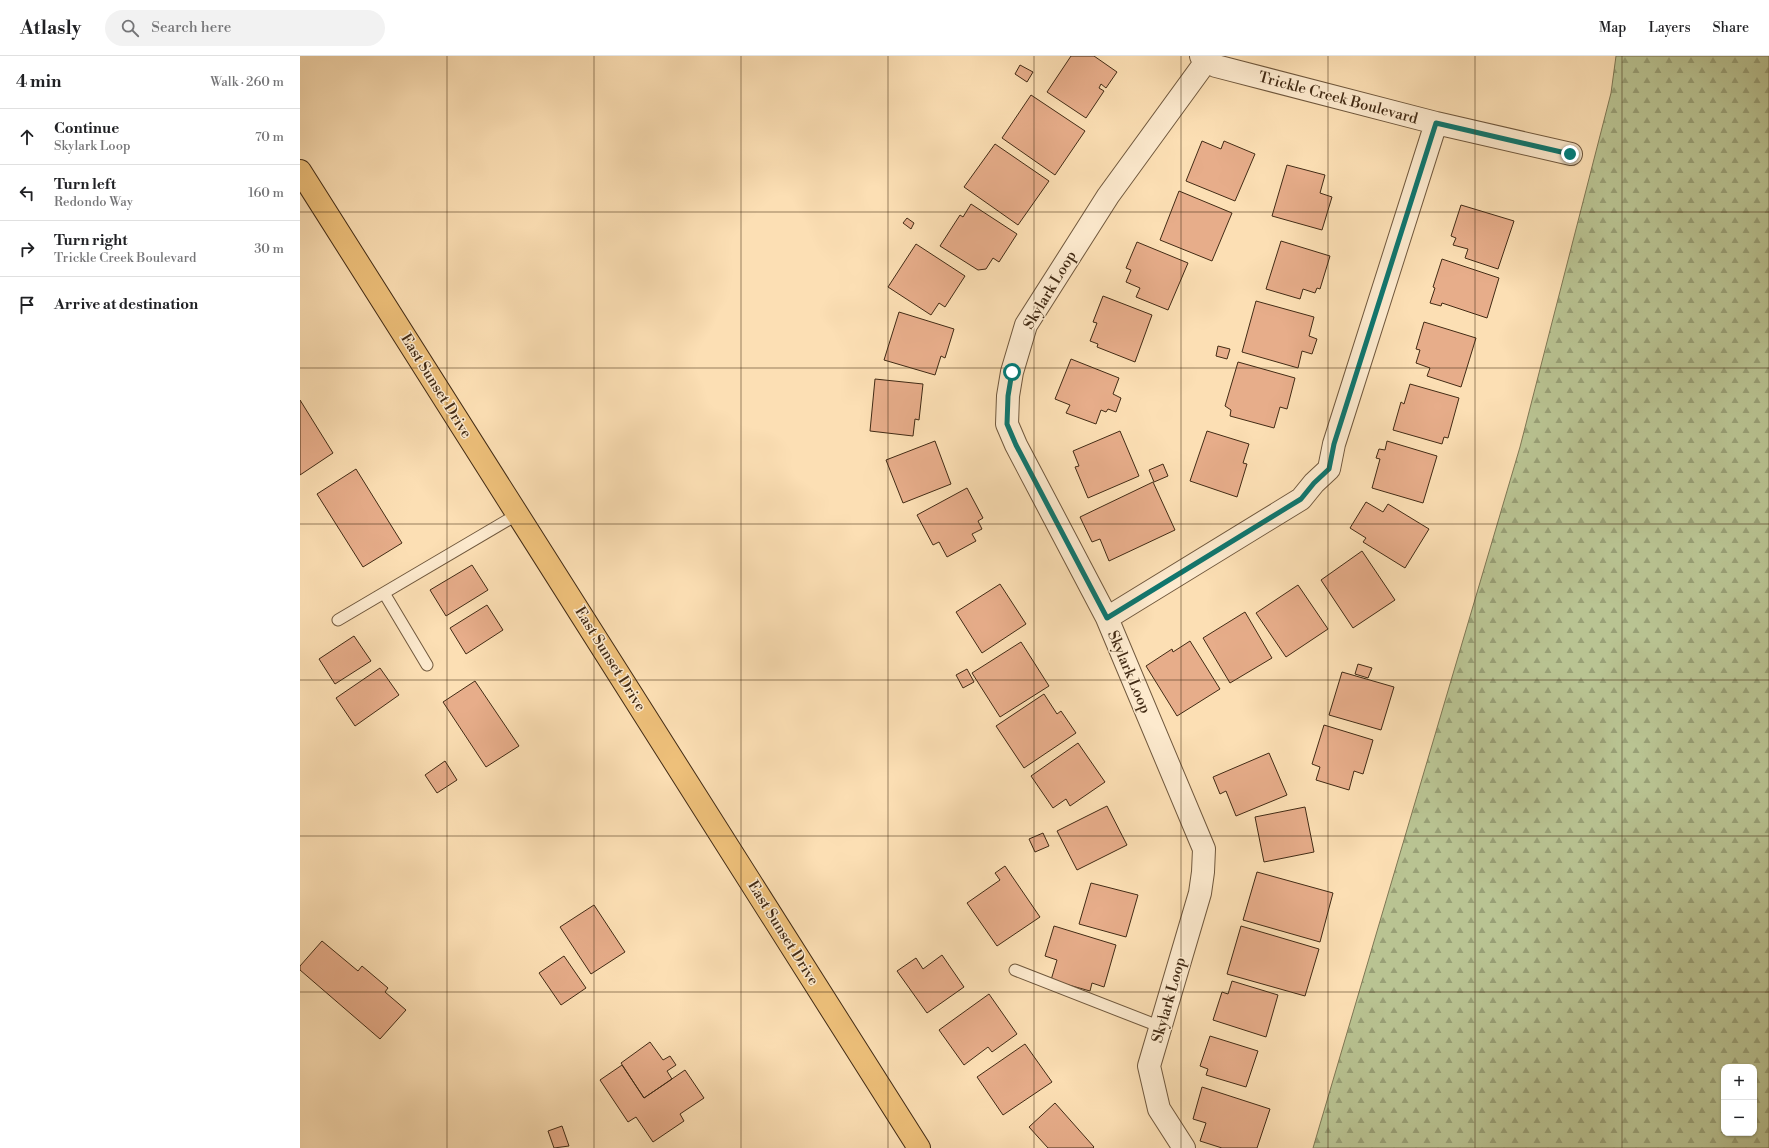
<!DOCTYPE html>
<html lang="en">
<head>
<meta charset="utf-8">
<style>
  body { margin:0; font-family:"Libre Bodoni",serif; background:#f2f2f2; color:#202124 }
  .controls { position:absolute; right:12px; bottom:12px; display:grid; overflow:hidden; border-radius:8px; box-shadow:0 1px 3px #0004 }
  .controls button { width:36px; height:36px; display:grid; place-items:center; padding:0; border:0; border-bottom:1px solid #e0e0e0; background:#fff; color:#202124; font:20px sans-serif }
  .stop { position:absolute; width:12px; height:12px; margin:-9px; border:3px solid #0f766e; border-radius:50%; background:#fff }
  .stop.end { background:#0f766e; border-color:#fff; box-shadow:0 1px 4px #0008 }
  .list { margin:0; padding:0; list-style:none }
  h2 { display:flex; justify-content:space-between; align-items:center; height:52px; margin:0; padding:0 16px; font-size:17px }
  h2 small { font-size:13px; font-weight:400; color:#757577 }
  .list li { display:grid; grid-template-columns:26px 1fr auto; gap:12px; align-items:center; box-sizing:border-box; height:56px; padding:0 16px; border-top:1px solid #e0e0e0 }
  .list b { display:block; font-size:15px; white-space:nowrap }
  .list p { margin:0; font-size:13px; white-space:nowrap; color:#757577 }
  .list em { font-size:13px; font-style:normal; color:#757577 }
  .icon { flex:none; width:22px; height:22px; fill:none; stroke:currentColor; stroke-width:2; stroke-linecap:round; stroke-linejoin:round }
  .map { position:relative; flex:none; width:1469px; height:1092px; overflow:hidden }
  header { display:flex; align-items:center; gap:24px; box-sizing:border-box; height:56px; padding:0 20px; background:#fff; border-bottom:1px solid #e0e0e0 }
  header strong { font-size:19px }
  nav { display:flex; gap:22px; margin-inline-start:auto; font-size:14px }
  .search { width:280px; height:36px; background:#f2f2f2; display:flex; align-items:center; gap:10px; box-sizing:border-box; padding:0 14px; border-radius:22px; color:#757577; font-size:15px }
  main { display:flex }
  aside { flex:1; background:#fff }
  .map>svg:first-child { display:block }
  .forest { fill:url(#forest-firs); stroke:#7e7754; fill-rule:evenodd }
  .building { fill:#e7ad8a; stroke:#422b15 }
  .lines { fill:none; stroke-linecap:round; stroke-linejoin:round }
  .lane-casing { stroke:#70583d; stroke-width:13 }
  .street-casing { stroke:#70583d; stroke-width:24 }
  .primary-casing { stroke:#422b15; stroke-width:24 }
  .lane { stroke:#fdeace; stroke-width:11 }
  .street { stroke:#fdeace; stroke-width:22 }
  .primary { stroke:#eec07a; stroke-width:22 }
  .route { stroke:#0f766e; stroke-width:5 }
  .grid { fill:none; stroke:#422b15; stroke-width:1; stroke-opacity:0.55 }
  .labels { text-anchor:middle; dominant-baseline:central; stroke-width:3; stroke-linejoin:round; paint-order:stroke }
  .street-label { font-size:15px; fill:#422b15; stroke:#fdeace }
</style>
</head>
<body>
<header>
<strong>Atlasly</strong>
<div class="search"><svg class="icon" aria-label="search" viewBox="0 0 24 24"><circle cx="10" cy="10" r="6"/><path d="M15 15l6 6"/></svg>Search here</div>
<nav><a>Map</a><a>Layers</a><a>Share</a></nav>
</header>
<main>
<aside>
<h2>4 min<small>Walk · 260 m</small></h2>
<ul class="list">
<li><svg class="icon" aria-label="ahead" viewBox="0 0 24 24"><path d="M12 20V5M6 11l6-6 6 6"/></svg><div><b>Continue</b><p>Skylark Loop</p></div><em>70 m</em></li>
<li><svg class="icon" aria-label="left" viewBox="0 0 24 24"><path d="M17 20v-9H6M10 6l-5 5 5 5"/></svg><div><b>Turn left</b><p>Redondo Way</p></div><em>160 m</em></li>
<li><svg class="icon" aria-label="right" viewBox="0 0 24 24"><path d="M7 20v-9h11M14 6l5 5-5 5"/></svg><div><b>Turn right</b><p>Trickle Creek Boulevard</p></div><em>30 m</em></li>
<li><svg class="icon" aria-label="arrive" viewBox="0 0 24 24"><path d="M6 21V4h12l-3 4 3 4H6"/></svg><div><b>Arrive at destination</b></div></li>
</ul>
</aside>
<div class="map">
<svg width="1469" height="1092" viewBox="0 0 1469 1092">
  <defs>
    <pattern id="forest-firs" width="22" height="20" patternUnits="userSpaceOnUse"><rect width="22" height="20" fill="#b9c392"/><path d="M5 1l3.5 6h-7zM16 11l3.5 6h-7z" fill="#989f76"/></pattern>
  </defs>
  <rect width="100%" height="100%" fill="#fcdfb4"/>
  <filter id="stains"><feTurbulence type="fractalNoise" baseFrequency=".005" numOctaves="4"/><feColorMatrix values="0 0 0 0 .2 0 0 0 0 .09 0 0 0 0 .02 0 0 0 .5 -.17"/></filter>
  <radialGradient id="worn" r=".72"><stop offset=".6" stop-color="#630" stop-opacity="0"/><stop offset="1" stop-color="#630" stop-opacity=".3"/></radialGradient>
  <path class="forest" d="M 1316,0 L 1469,0 L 1469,1092 L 1013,1092 L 1220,391 L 1311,37 ZM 1424,1011 L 1454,1011 L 1454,1077 L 1424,1077 Z"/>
  <path class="building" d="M 771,0 L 794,0 L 817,16 L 806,32 L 801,28 L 799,32 L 804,35 L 786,62 L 747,36 Z
    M 720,9 L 733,16 L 727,26 L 715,18 Z
    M 731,39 L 785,75 L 755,119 L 702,82 Z
    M 902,85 L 921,93 L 924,85 L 955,98 L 935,145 L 886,125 Z
    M 695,88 L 749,125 L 718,169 L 664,131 Z
    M 987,109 L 1025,119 L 1020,137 L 1032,141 L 1022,174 L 972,160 Z
    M 879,135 L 932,157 L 912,205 L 860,184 Z
    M 671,148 L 717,178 L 699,206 L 693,202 L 686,213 L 678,214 L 640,190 L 660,159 L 663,161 Z
    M 1161,149 L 1214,165 L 1198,213 L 1165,202 L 1168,193 L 1153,189 L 1156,182 L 1151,180 Z
    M 607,162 L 614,167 L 611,173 L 603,167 Z
    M 981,185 L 1030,200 L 1020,233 L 1017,232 L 1015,237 L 1003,233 L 1000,243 L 966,233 Z
    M 837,186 L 888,207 L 868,254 L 836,241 L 840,232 L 826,226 L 831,214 L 826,212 Z
    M 616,188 L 665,220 L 645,251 L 639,247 L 631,259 L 588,231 Z
    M 1142,203 L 1199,222 L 1187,262 L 1142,247 L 1141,250 L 1130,247 L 1135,232 L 1133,231 Z
    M 803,240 L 852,259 L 835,306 L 797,291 L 798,288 L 790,285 L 797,267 L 793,266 Z
    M 956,245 L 1014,261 L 1009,280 L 1017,283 L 1012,298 L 1002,295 L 998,312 L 942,296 Z
    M 599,256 L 654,273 L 645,302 L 641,300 L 635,319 L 584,304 Z
    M 1124,266 L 1176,282 L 1161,331 L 1127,320 L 1130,312 L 1116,307 L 1120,294 L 1116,293 Z
    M 918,290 L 930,293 L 927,303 L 916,300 Z
    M 771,303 L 819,322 L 813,338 L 821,342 L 816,356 L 808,353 L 806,356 L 801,354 L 796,368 L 766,357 L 770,349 L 755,343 Z
    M 938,306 L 995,322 L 987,353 L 980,351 L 974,372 L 930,360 L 931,354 L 925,350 Z
    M 575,323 L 623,328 L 619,364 L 615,363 L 613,380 L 570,375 Z
    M 1110,328 L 1159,342 L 1148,382 L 1144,381 L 1142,388 L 1093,374 L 1101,346 L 1104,348 Z
    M 0,344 L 33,397 L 0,419 Z
    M 820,375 L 839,420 L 788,442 L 775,411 L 779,410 L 773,395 Z
    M 907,375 L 949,388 L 943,407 L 947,408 L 937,441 L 890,425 Z
    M 635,385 L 651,428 L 603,447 L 586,404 Z
    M 1087,385 L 1137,400 L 1123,447 L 1072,432 L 1080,403 L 1076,402 L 1079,393 L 1085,394 Z
    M 863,408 L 868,420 L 854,426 L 849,414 Z
    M 56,413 L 102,487 L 63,511 L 17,438 Z
    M 853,426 L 875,474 L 809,505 L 800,483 L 792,486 L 780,461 Z
    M 667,432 L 683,462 L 678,465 L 682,473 L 672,478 L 676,485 L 647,501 L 639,486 L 633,489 L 617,459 Z
    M 1066,446 L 1083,456 L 1088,448 L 1129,473 L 1105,512 L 1063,486 L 1066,482 L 1050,472 Z
    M 1062,495 L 1095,544 L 1053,572 L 1021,524 Z
    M 172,509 L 188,534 L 146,560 L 130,534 Z
    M 700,528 L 726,568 L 682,597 L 656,556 Z
    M 998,529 L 1028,573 L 986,601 L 956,557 Z
    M 187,549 L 203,574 L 166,598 L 150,572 Z
    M 945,556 L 972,602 L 930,627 L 903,582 Z
    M 54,580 L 71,605 L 35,628 L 19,603 Z
    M 890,585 L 920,633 L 877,660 L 846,610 L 872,593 L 873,596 Z
    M 721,586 L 749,630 L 700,661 L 672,617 Z
    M 1058,608 L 1072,612 L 1068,622 L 1055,618 Z
    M 80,612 L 99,639 L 55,670 L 36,642 Z
    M 667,613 L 674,626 L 663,632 L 656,619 Z
    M 1042,616 L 1094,631 L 1081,674 L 1029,659 Z
    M 175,625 L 219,690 L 186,711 L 143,646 Z
    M 744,638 L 757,658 L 761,655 L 776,677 L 724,712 L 696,670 Z
    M 1024,669 L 1073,684 L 1063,718 L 1054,715 L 1049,734 L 1016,724 L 1020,711 L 1012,708 Z
    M 778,687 L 805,726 L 770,750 L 766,743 L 753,752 L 731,720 Z
    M 969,697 L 987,739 L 936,760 L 926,735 L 920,738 L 913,721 Z
    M 145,705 L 157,724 L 137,737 L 125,719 Z
    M 807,750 L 827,789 L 777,814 L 757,775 Z
    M 1005,751 L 1014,796 L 964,806 L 955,761 Z
    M 743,777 L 749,790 L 735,796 L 729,783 Z
    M 705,810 L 740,861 L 697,890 L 667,847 L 700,824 L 695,817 Z
    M 957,816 L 1033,837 L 1020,886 L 943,864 Z
    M 791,827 L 838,839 L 826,881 L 779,868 Z
    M 294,849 L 325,896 L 291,918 L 260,871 Z
    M 754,870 L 816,889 L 804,931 L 792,927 L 790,935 L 751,924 L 757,904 L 745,900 Z
    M 941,870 L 1019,893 L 1005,940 L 927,918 Z
    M 22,885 L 58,915 L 62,910 L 88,932 L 85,936 L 106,954 L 80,983 L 0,914 L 0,910 Z
    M 642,899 L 664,931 L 627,957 L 597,915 L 616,902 L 623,913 Z
    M 264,900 L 286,932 L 261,949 L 239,917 Z
    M 932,925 L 978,939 L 966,981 L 913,964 L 922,936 L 928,938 Z
    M 689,938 L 717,978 L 692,996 L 688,991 L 664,1009 L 639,974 Z
    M 910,980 L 958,995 L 946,1031 L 906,1019 L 908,1013 L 900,1010 Z
    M 350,986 L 363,1004 L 370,1000 L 376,1009 L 367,1015 L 372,1023 L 344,1042 L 321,1007 Z
    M 725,988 L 752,1026 L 703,1059 L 677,1021 Z
    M 322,1009 L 344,1042 L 385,1014 L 404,1042 L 380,1058 L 384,1065 L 353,1086 L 336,1061 L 328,1066 L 300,1024 Z
    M 902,1031 L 970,1053 L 957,1092 L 922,1092 L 900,1085 L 906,1067 L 893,1063 Z
    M 755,1047 L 794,1091 L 793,1092 L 748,1092 L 729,1071 Z
    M 262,1070 L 269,1090 L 254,1092 L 248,1075 Z"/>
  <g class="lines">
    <defs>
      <path id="lane" d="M 84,537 L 127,609
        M 38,564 L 218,458
        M 715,914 L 861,971"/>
      <path id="street" d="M 901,0 L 916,10 L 1136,67 L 1271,98
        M 807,562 L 1001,443 L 1014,427 L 1029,413 L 1034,388 L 1136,67
        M 884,1092 L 859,1053 L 849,1010 L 900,837 L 903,816 L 904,793 L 807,562 L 716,389 L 707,368 L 708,340 L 712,316 L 726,269 L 808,140 L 907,4"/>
      <path id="primary" d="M 0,115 L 619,1092"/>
    </defs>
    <use href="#lane" class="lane-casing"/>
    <use href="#street" class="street-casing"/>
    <use href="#primary" class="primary-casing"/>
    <use href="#lane" class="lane"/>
    <use href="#street" class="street"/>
    <use href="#primary" class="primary"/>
  </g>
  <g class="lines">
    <path class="route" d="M 712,316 L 708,340 L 707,368 L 716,389 L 807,562 L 1001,443 L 1014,427 L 1029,413 L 1034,388 L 1136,67 L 1270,98"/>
  </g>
  <path class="grid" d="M 147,0 L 147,1092M 294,0 L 294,1092M 441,0 L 441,1092M 588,0 L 588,1092M 734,0 L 734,1092M 881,0 L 881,1092M 1028,0 L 1028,1092M 1175,0 L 1175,1092M 1322,0 L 1322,1092M 0,156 L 1469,156M 0,312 L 1469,312M 0,468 L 1469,468M 0,624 L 1469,624M 0,780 L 1469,780M 0,936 L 1469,936"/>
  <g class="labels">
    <g class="street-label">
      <text transform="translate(1038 42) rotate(15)">Trickle Creek Boulevard</text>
      <text transform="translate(750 234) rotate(-59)">Skylark Loop</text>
      <text transform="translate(136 330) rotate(58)">East Sunset Drive</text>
      <text transform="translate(310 603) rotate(58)">East Sunset Drive</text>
      <text transform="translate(829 616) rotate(67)">Skylark Loop</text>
      <text transform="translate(483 877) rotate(58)">East Sunset Drive</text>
      <text transform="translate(869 944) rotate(-74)">Skylark Loop</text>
    </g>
  </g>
  <rect width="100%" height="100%" filter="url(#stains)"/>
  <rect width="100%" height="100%" fill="url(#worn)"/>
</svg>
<div class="controls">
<button>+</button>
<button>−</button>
</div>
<div class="stop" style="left:712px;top:316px"></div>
<div class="stop end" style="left:1270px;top:98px"></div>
</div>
</main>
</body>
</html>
